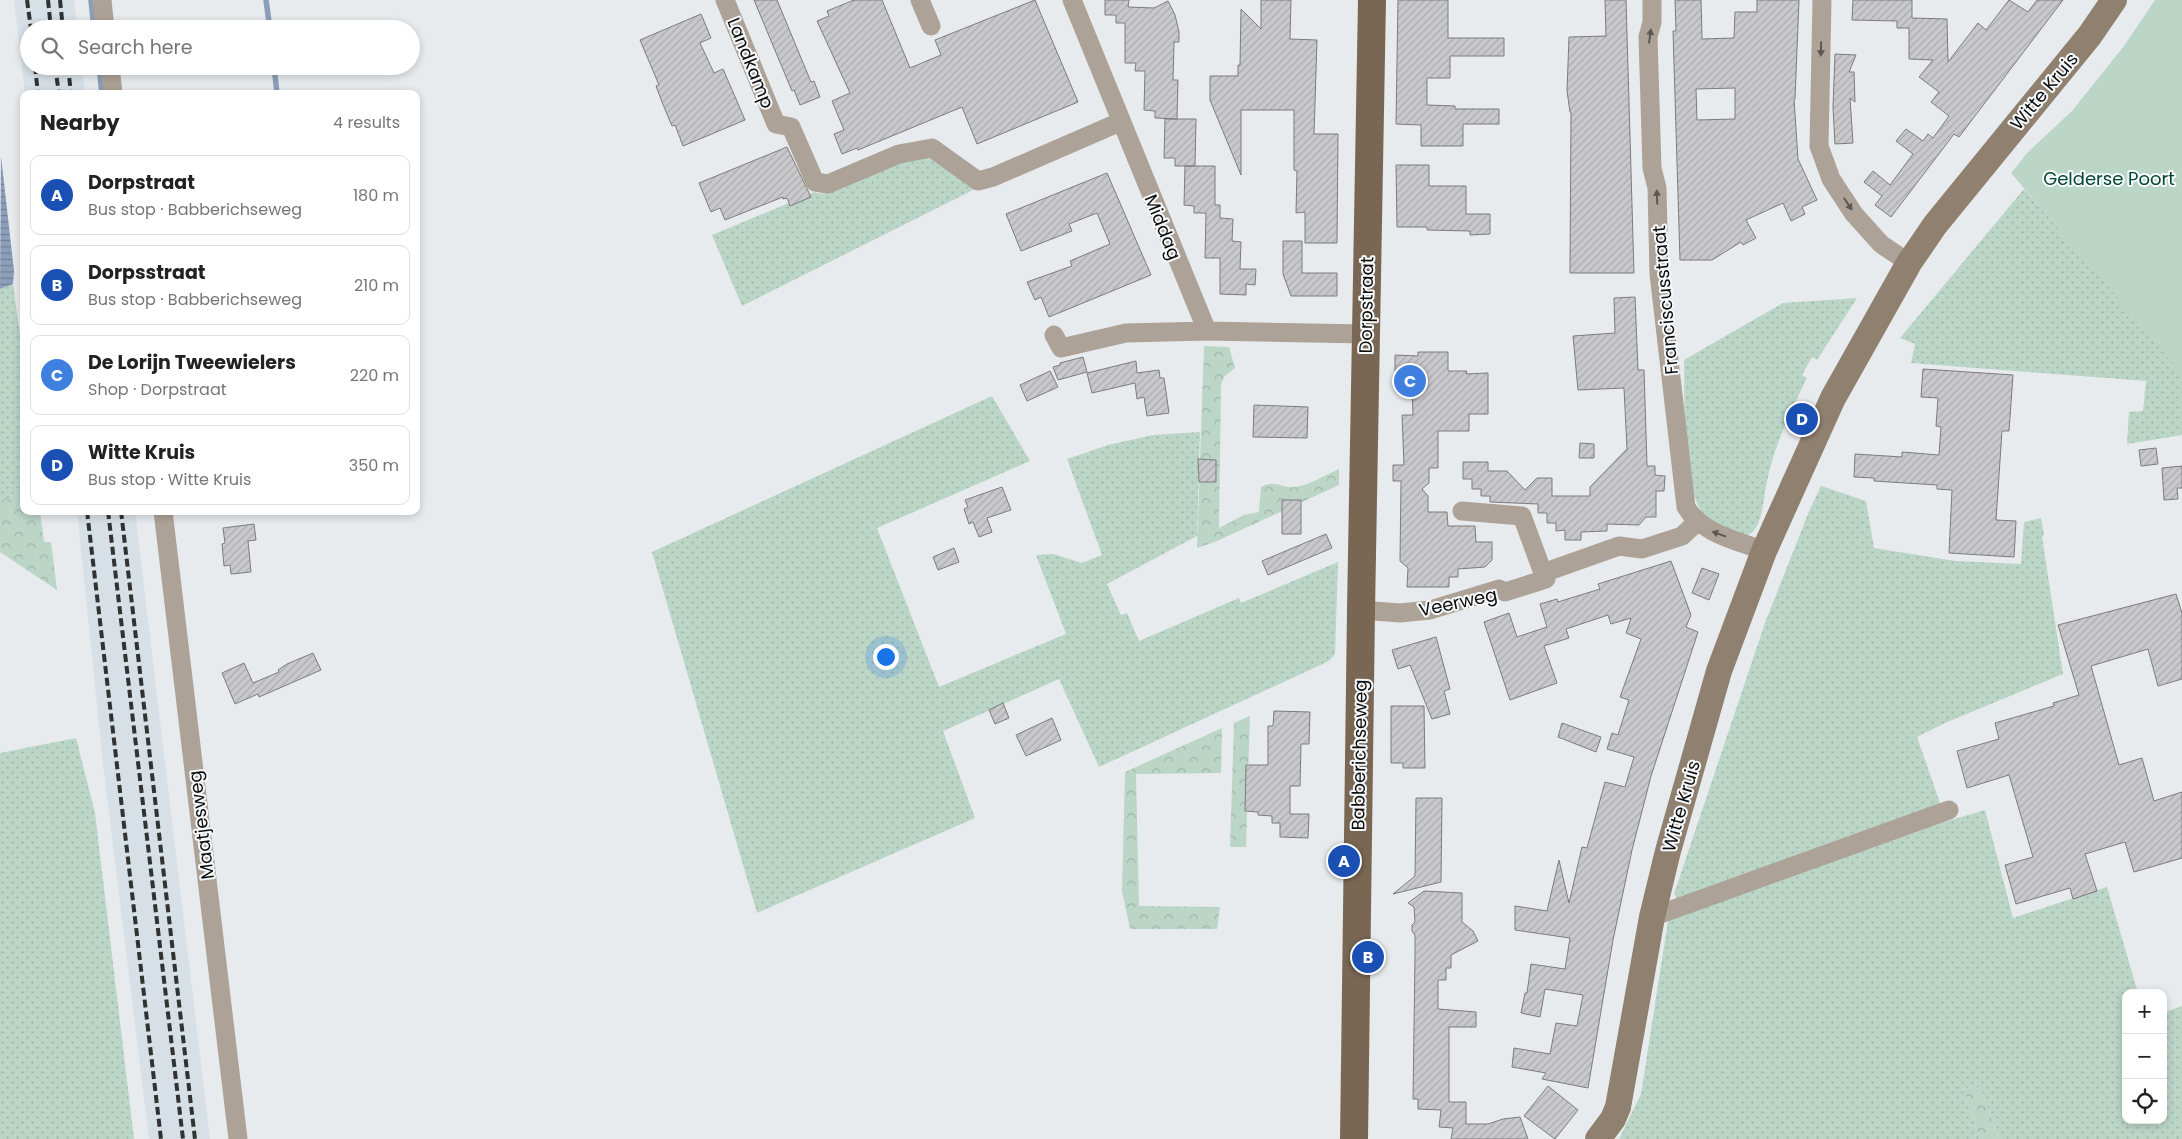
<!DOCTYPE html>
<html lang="en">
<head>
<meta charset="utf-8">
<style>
  body { margin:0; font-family:Poppins,sans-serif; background:#f2f2f2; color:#222 }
  .controls { position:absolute; right:15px; bottom:15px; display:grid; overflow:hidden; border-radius:10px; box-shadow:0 2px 8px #0003 }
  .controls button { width:45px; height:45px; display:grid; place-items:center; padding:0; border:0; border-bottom:1px solid #e0e0e0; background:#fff; color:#222; font:25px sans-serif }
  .you { position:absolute; left:885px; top:656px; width:18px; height:18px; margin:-12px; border:4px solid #fff; border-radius:50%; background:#1a73e8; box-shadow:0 0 0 8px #1a73e833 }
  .badge { display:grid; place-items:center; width:32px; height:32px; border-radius:50%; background:#3c59cb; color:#fff; font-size:16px; font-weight:700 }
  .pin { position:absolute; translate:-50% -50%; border:2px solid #fff; box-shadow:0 1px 5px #0006 }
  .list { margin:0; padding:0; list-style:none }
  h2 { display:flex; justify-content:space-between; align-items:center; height:65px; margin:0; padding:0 20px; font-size:21px }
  h2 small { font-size:16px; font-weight:400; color:#767676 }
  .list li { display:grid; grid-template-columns:32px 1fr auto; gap:15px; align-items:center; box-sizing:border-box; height:80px; margin:0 10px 10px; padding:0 10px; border:1px solid #e0e0e0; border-radius:10px }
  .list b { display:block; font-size:19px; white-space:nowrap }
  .list p { margin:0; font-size:16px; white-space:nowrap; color:#767676 }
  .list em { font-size:16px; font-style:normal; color:#767676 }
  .icon { flex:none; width:28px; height:28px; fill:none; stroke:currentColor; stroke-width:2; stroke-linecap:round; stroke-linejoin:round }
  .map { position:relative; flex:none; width:2182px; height:1139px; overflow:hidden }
  .search { position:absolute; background:#fff; box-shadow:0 2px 8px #0003; left:20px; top:20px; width:400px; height:55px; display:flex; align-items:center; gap:12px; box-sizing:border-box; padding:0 18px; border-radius:28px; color:#767676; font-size:19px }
  .panel { position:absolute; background:#fff; box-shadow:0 2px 8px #0003; left:20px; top:90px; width:400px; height:425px; border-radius:10px }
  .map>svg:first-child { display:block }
  .built { fill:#d7e0e7 }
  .grass { fill:url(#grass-dots) }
  .forest { fill:url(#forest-crowns) }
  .park { fill:#bbd5c7 }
  .water { fill:url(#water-rules) }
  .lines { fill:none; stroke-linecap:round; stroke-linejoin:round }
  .stream { stroke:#8c9eb9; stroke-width:5.5 }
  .building { fill:url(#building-hatch); stroke:#7c7b7e; fill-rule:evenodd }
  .minor { stroke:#ada297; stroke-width:19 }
  .secondary { stroke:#8f806f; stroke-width:26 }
  .primary { stroke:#796753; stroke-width:28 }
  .rail { stroke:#313232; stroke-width:4; stroke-dasharray:8 4; stroke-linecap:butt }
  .oneway { fill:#5c5752 }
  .labels { text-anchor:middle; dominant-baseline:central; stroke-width:4; stroke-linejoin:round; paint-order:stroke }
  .street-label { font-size:18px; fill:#0b0c0c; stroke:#f6f8fa }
  .park-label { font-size:18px; fill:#02472f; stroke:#f6f8fa }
</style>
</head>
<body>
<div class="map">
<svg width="2182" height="1139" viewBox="0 0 2182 1139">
  <defs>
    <pattern id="grass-dots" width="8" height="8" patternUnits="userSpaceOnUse" patternTransform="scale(1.25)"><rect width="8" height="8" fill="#bbd5c7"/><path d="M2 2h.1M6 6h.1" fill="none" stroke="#9fb6aa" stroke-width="1.8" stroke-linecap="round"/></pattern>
    <pattern id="forest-crowns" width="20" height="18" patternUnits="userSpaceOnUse" patternTransform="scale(1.25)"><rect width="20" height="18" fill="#bbd5c7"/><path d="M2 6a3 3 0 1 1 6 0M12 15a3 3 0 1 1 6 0" fill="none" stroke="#9fb6aa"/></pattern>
    <pattern id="water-rules" width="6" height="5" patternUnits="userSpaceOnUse" patternTransform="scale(1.25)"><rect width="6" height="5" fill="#8c9eb9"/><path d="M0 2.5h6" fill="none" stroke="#717f95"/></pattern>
    <pattern id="building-hatch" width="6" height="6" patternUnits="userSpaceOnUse" patternTransform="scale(1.25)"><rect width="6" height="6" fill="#c9c9cb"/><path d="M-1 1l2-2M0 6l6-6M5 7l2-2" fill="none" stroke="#ababad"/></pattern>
  </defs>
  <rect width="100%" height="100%" fill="#e8ebed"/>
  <path class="built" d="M 14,0 L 74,0 L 77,29 L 29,29 L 29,66 L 82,66 L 85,94 L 25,94 Z
    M 77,511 L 135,511 L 210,1139 L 149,1139 L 103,764 Z"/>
  <path class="grass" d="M 919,157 L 931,159 L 979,187 L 742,306 L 712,235 L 815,192 C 833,201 876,168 895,161 C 903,159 911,158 919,157 Z
    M 2024,189 L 2182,367 L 2182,435 L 2127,444 L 2129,412 L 2143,411 L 2146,381 L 1911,363 L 1915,344 L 1900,338 Z
    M 13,284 L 24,365 L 24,481 L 11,498 L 0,500 L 0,289 Z
    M 1857,298 L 1817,360 L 1812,357 L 1802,375 L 1807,378 C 1790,412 1773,448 1766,486 C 1763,500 1763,528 1748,535 C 1737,532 1721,530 1711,524 C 1680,500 1685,398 1684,360 L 1783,303 Z
    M 992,396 L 1030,461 L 877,528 L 939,687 L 1066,634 L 1036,555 L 1053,554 L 1082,563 L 1102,555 L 1067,459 L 1108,445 L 1153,435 L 1200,432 L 1197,536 L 1107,584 L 1121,615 L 1127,613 L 1139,641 L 1239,598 L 1241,603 L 1338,562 L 1335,654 L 1329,661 L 1099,767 L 1059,679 L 943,731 L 975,818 L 757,913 L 652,552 Z
    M 1821,486 L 1866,501 L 1874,548 L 1955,561 L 2021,564 L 2024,522 L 2041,518 L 2044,535 L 2042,537 L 2063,674 L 1945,723 L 1917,737 L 1941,806 L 1904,817 L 1677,898 L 1674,894 L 1765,623 L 1810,509 Z
    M 76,738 L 95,813 L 134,1139 L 0,1139 L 0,753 Z
    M 1985,810 L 2013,918 L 2107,887 L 2138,993 L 2126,993 L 2126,1120 L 2163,1120 L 2163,1013 L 2182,1006 L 2182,1139 L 1999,1139 L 1979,1085 L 1963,1089 L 1980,1139 L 1619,1139 L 1641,1094 L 1668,921 L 1911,832 Z"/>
  <path class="forest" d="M 1204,346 L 1229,347 L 1235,368 L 1224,377 L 1221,385 L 1219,528 L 1244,515 L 1259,512 L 1261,487 C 1276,479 1281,489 1295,487 C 1310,485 1325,475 1339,469 L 1339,485 L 1217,541 L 1197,548 Z
    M 24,481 L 24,511 L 40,511 L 44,542 L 51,542 L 57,590 L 0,552 L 0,500 L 11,498 Z
    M 1250,716 L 1246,847 L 1230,847 L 1234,723 Z
    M 1222,728 L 1221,773 L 1136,774 L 1139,906 L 1220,907 L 1217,929 L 1130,929 L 1122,891 L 1125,772 Z
    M 1979,1085 L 1999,1139 L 1980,1139 L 1963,1089 Z"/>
  <path class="park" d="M 2155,0 L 2182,0 L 2182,374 L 2011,173 L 2028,152 L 2072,111 L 2124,46 Z"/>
  <path class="water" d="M 1,156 L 14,271 L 13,284 L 0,289 Z"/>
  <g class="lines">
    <path class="stream" d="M 91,0 L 94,29
      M 266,0 L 270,29
      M 99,66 L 102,94
      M 274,66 L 277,94"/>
  </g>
  <path class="building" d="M 754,0 L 777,0 L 811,82 L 814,81 L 820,97 L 800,105 L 794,90 L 792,91 Z
    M 854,0 L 882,0 L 910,68 L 941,55 L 935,40 L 1035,0 L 1078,102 L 977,144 L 962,107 L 858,150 L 857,148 L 842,154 L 834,134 L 844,130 L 832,101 L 850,93 L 817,21 L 829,16 L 827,11 Z
    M 1105,0 L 1129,0 L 1128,7 L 1154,8 L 1168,1 L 1175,15 L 1179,32 L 1179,42 L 1174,42 L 1173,80 L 1178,80 L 1177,119 L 1155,118 L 1155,111 L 1144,110 L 1145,71 L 1135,71 L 1136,63 L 1125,63 L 1125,23 L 1116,23 L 1116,15 L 1105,15 Z
    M 1261,0 L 1291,0 L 1290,39 L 1317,40 L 1314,134 L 1338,134 L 1337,243 L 1305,243 L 1305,212 L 1296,213 L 1297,171 L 1294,170 L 1294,110 L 1241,110 L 1241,175 L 1210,100 L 1210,76 L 1238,76 L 1238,65 L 1240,65 L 1241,9 L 1261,29 Z
    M 1398,0 L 1448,0 L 1448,38 L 1504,38 L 1504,56 L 1450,56 L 1450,78 L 1427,78 L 1427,105 L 1455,106 L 1455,109 L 1499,109 L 1499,124 L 1463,124 L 1463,146 L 1421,146 L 1421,125 L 1396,124 Z
    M 1605,0 L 1626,0 L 1634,273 L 1570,273 L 1571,112 L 1570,112 L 1567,91 L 1569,37 L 1606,36 Z
    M 1675,0 L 1701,0 L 1702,39 L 1734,38 L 1735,12 L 1757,12 L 1757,0 L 1799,0 L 1795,99 L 1794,99 L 1798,159 L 1817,200 L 1802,207 L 1805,214 L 1791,221 L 1783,203 L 1746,220 L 1756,238 L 1743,245 L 1741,242 L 1712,260 L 1680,260 L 1673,31 L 1676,31 ZM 1735,88 L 1735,119 L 1697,120 L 1696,89 Z
    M 1853,0 L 1912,0 L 1912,18 L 1947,19 L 1948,62 L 1978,23 L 1986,30 L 2009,0 L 2028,12 L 2037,0 L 2063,0 L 1959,137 L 1954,134 L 1891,217 L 1875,205 L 1882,196 L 1864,182 L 1873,171 L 1890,185 L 1913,154 L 1896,141 L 1906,129 L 1923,141 L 1928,134 L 1933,138 L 1949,116 L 1931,102 L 1939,92 L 1919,77 L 1933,60 L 1909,59 L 1909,28 L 1897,28 L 1897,21 L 1852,20 Z
    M 701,14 L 711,38 L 700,43 L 714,73 L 723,69 L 745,120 L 683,146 L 675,125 L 672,126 L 662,102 L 656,86 L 659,85 L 640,40 Z
    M 1835,54 L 1856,55 L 1849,72 L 1854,72 L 1855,102 L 1850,98 L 1853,143 L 1835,144 L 1833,107 Z
    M 1165,119 L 1196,119 L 1195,166 L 1175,166 L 1175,158 L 1164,158 Z
    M 787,147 L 811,197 L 790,206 L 787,198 L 783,199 L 783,197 L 725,220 L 720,208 L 711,212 L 699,183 Z
    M 1396,165 L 1429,165 L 1429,186 L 1466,186 L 1466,214 L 1490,214 L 1490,234 L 1470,235 L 1470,231 L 1427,230 L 1427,227 L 1397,227 Z
    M 1185,166 L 1215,166 L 1215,205 L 1220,205 L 1220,218 L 1233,219 L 1232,241 L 1241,242 L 1240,269 L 1256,269 L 1255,285 L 1246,284 L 1246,295 L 1220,294 L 1220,258 L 1205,258 L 1206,213 L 1194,213 L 1194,206 L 1184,205 Z
    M 1107,173 L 1151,275 L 1049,317 L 1041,297 L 1035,300 L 1027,282 L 1072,266 L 1070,261 L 1110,244 L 1097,213 L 1069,224 L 1072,231 L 1021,251 L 1006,214 Z
    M 1283,241 L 1302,241 L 1302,273 L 1337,273 L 1337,296 L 1291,296 L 1283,274 Z
    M 1635,297 L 1638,370 L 1644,370 L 1647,466 L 1655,466 L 1655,475 L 1665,476 L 1664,491 L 1656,491 L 1656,517 L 1646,517 L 1639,525 L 1607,524 L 1607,531 L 1581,532 L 1581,540 L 1565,540 L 1565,530 L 1556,531 L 1556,523 L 1547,523 L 1547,513 L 1538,513 L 1538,504 L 1490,502 L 1490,496 L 1481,496 L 1481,489 L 1472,489 L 1472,479 L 1463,479 L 1463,462 L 1488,462 L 1488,471 L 1507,471 L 1525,490 L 1537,478 L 1552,478 L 1552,496 L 1590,496 L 1590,487 L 1627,449 L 1624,388 L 1578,390 L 1573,336 L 1615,333 L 1614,298 Z
    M 1418,352 L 1448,352 L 1448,371 L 1467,371 L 1466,374 L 1488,373 L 1488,414 L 1469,414 L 1469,431 L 1438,431 L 1438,468 L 1429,468 L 1429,483 L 1422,489 L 1428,496 L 1428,512 L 1447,512 L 1448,526 L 1475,526 L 1476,542 L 1492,542 L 1492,560 L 1485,567 L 1458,569 L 1458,577 L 1449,577 L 1449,587 L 1407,587 L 1408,568 L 1400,561 L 1401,481 L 1393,481 L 1393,465 L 1404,465 L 1402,415 L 1413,415 L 1412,387 L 1395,387 L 1395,355 L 1418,356 Z
    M 1083,357 L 1087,372 L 1058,380 L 1053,367 L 1060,365 L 1060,363 Z
    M 1136,361 L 1137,373 L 1159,370 L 1160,378 L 1164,378 L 1169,413 L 1147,416 L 1144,397 L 1137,399 L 1135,383 L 1092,393 L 1087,373 Z
    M 1923,369 L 2013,375 L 2009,431 L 2002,431 L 1996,520 L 2016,521 L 2014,557 L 1949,553 L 1952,490 L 1937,489 L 1937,485 L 1874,481 L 1874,478 L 1854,477 L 1855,454 L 1902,457 L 1902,452 L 1939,455 L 1941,427 L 1936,426 L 1938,398 L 1921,397 Z
    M 1050,371 L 1058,387 L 1027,401 L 1020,385 Z
    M 1254,405 L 1308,407 L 1307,438 L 1253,437 Z
    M 1580,443 L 1594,444 L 1594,458 L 1579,458 Z
    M 2156,448 L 2158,464 L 2141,466 L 2139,450 Z
    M 1198,459 L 1216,460 L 1216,482 L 1199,482 Z
    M 2182,466 L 2182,488 L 2177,488 L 2178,499 L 2164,500 L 2162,468 Z
    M 1002,487 L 1011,510 L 987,518 L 992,532 L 979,537 L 973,522 L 969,524 L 964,509 L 968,507 L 965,500 Z
    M 1282,500 L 1301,500 L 1301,534 L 1282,534 Z
    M 254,524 L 256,540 L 248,541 L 251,572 L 231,574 L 230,565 L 224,566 L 222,544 L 225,543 L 223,528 Z
    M 1326,534 L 1332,548 L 1268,575 L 1262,561 Z
    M 954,548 L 959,562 L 938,570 L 933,557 Z
    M 1671,561 L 1691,615 L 1686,627 L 1698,632 L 1651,776 L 1632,850 L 1613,940 L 1588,1088 L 1542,1079 L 1546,1073 L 1512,1067 L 1514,1048 L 1550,1054 L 1556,1023 L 1577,1026 L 1583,995 L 1545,989 L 1540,1017 L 1521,1013 L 1525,993 L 1527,993 L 1531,964 L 1565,969 L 1570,938 L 1515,930 L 1515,906 L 1547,911 L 1559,860 L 1569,903 L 1582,847 L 1587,848 L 1605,782 L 1625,787 L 1634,757 L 1607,749 L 1612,733 L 1618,735 L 1629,700 L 1620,697 L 1641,639 L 1626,633 L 1631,618 L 1611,624 L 1608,615 L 1566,629 L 1569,638 L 1544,646 L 1557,683 L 1510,700 L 1484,622 L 1509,613 L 1517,637 L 1547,627 L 1540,604 L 1557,599 L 1558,602 L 1600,589 L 1598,584 Z
    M 1702,568 L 1719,574 L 1709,600 L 1692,593 Z
    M 2176,594 L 2182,613 L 2182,679 L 2158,686 L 2148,649 L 2091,666 L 2119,765 L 2142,758 L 2154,801 L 2182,792 L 2182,858 L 2134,872 L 2125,842 L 2085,854 L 2097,891 L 2073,899 L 2070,888 L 2016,904 L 2005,865 L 2033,857 L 2009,775 L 1967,788 L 1957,751 L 1999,739 L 1995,723 L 2054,706 L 2053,703 L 2079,695 L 2058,625 Z
    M 1436,637 L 1450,689 L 1444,691 L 1450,714 L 1432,719 L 1410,665 L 1398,669 L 1392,650 Z
    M 313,653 L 321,670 L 259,697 L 258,694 L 235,704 L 222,673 L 244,663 L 253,683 L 279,672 L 278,670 L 287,664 Z
    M 1003,703 L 1009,718 L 995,724 L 989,710 Z
    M 1391,706 L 1424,706 L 1425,768 L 1403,768 L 1403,763 L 1391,763 Z
    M 1274,711 L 1310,712 L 1309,744 L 1301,744 L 1300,786 L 1290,786 L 1290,814 L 1309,814 L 1308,838 L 1280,837 L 1280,823 L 1272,823 L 1272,816 L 1258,815 L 1258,812 L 1245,811 L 1246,765 L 1268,765 L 1268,726 L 1273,726 Z
    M 1052,718 L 1061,740 L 1026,756 L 1016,735 Z
    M 1562,723 L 1601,737 L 1596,752 L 1558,737 Z
    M 1416,798 L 1442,798 L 1441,882 L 1393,894 L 1415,876 Z
    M 1424,891 L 1462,893 L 1462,922 L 1473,931 L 1478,941 L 1451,955 L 1451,968 L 1446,968 L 1446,980 L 1438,980 L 1438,1009 L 1476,1012 L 1476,1027 L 1449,1027 L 1449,1102 L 1466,1102 L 1466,1124 L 1488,1124 L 1503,1119 L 1520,1117 L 1528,1139 L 1451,1139 L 1453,1128 L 1439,1127 L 1441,1110 L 1418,1109 L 1418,1099 L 1413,1099 L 1415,956 L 1415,935 L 1412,931 L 1412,925 L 1415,922 L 1414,907 L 1408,903 Z
    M 1548,1086 L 1578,1110 L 1555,1139 L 1524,1116 Z"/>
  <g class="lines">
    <path class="minor" d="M 102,0 L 105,29
      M 725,0 L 776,124 L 791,127 L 815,182 L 828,184 L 899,154 L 932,148 L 978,181 L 993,177 L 1120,122
      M 920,0 L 931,26
      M 1072,0 L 1207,331
      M 1652,0 L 1652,22 L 1648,37 L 1652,168 L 1657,188 L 1659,274 L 1686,507 C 1702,534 1736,540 1764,551
      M 1822,0 L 1819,146 L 1831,179 L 1854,214 L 1881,244 L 1909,263
      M 110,66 L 113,94
      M 1054,335 L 1061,348 L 1126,333 L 1207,331 L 1365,334
      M 163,511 L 238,1139
      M 1462,511 L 1522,516 L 1543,573 L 1619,546 L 1642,549 L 1682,536 L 1697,522
      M 1361,610 L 1400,613 L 1430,610 L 1499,589 L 1505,592 L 1546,579 L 1543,573
      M 1652,917 L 1949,810"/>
    <path class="secondary" d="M 1598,1139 L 1613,1119 L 1618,1107 L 1652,917 L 1668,851 L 1719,671 L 1764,551 L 1833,398 L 1909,263 L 1935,225 L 2090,35 L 2114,0"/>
    <path class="primary" d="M 1354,1139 L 1361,610 L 1372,0"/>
    <path class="rail" d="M 27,0 L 31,29
      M 48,0 L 51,29
      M 60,0 L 63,29
      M 35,66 L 38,94
      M 55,66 L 59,94
      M 68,66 L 71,94
      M 87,511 L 161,1139
      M 108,511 L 183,1139
      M 121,511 L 195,1139"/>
  </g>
  <defs><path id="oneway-solid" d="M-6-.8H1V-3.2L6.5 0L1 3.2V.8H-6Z" transform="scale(1.25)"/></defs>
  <g class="oneway">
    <use href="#oneway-solid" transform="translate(1650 36) rotate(-82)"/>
    <use href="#oneway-solid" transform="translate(1821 49) rotate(91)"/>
    <use href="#oneway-solid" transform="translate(1657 197) rotate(-92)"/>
    <use href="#oneway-solid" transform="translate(1848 204) rotate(57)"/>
    <use href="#oneway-solid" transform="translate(1719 534) rotate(-160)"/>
  </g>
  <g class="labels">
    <g class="street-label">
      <text transform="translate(751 63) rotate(68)">Landkamp</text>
      <text transform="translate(2044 91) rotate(-50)">Witte Kruis</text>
      <text transform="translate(1163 227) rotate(68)">Middag</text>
      <text transform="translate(1665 300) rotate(-95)">Franciscusstraat</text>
      <text transform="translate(1366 305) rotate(-89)">Dorpstraat</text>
      <text transform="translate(1458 602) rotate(-12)">Veerweg</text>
      <text transform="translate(1359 755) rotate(-89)">Babberichseweg</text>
      <text transform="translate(1681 806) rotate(-74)">Witte Kruis</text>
      <text transform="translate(201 825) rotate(-97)">Maatjesweg</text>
    </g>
    <g class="park-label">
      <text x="2109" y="178">Gelderse Poort</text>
    </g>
  </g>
</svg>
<div class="controls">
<button>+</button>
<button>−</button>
<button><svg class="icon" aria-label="locate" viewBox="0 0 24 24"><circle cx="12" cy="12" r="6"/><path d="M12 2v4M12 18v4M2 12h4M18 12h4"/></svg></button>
</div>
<div class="you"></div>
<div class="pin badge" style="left:1344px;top:861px;background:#1a4fb4">A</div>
<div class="pin badge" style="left:1368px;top:957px;background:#1a4fb4">B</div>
<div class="pin badge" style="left:1410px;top:381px;background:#3f7fe0">C</div>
<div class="pin badge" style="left:1802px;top:419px;background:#1a4fb4">D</div>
<div class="search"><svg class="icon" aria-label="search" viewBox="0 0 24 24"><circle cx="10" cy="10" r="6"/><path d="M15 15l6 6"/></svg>Search here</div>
<section class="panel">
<h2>Nearby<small>4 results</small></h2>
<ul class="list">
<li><span class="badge" style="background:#1a4fb4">A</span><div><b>Dorpstraat</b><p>Bus stop · Babberichseweg</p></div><em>180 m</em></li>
<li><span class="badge" style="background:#1a4fb4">B</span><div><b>Dorpsstraat</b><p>Bus stop · Babberichseweg</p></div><em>210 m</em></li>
<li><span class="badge" style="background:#3f7fe0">C</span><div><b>De Lorijn Tweewielers</b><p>Shop · Dorpstraat</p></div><em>220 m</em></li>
<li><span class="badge" style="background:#1a4fb4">D</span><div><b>Witte Kruis</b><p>Bus stop · Witte Kruis</p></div><em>350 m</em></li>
</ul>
</section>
</div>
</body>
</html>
